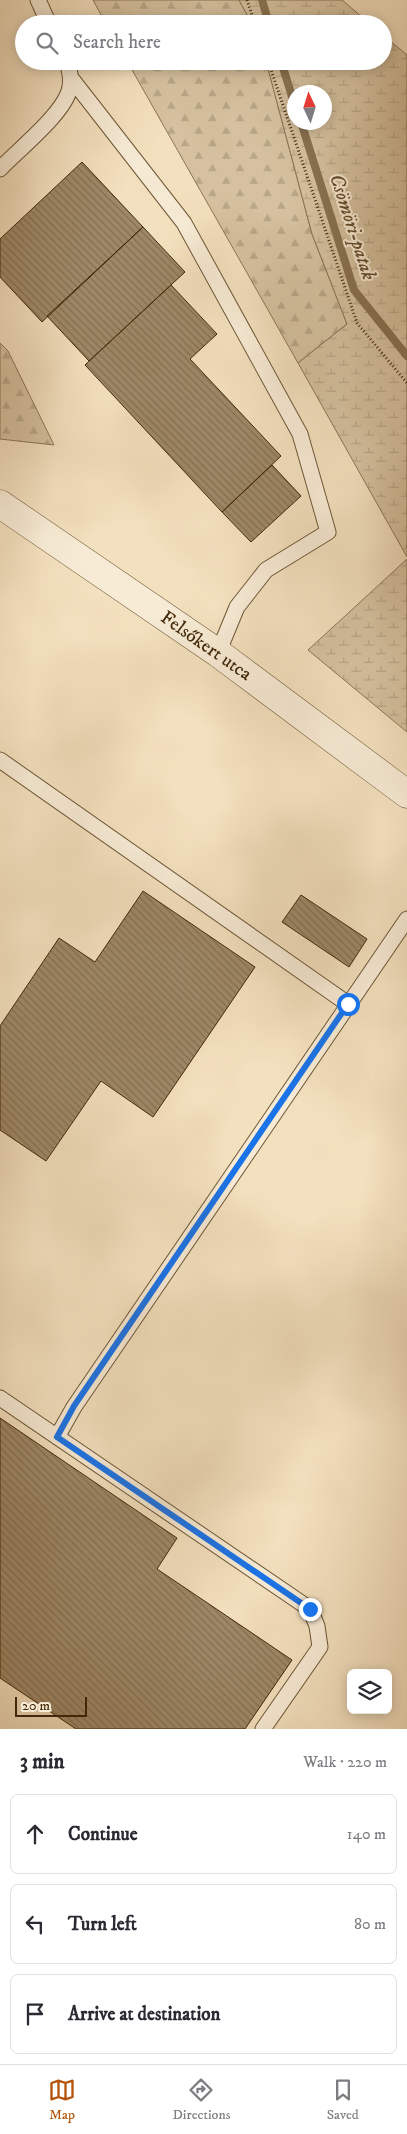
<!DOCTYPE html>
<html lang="en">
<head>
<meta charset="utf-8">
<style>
  body { margin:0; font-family:"IM FELL DW Pica",serif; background:#f2f2f3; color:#2b2b33 }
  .controls { position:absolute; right:15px; bottom:15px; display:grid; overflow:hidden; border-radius:8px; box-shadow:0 2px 12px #0003 }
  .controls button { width:45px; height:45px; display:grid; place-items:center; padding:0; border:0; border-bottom:1px solid #e1e1e2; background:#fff; color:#2b2b33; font:25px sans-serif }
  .compass { position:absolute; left:287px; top:85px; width:45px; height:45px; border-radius:50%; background:#fff; box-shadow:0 2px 12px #0003; rotate:356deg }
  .scale { position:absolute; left:15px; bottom:12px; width:72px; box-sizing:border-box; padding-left:5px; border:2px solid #422808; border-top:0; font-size:14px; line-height:18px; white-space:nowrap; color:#422808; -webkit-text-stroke:4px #f7ebd5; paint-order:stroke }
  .stop { position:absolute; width:15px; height:15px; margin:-11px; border:4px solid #1a73e8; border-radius:50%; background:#fff }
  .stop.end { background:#1a73e8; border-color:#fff; box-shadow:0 1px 5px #0008 }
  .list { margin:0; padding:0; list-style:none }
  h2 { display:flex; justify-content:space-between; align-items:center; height:65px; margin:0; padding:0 20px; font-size:21px }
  h2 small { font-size:16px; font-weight:400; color:#7c7c81 }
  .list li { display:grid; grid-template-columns:32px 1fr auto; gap:15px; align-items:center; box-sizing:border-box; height:80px; margin:0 10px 10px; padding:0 10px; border:1px solid #e1e1e2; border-radius:8px }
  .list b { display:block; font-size:19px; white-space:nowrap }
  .list em { font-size:16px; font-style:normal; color:#7c7c81 }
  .icon { flex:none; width:28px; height:28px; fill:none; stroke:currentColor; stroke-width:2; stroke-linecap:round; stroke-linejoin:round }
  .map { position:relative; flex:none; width:407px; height:1729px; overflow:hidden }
  .search { position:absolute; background:#fff; box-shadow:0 2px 12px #0003; left:15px; right:15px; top:15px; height:55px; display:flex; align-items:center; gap:12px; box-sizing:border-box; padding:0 18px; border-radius:28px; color:#7c7c81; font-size:19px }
  .sheet { height:335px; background:#fff }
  nav { display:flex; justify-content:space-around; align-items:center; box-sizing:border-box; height:70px; border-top:1px solid #e1e1e2; background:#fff; font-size:14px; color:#7c7c81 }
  nav a { display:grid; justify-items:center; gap:2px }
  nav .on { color:#b45309 }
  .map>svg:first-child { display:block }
  .forest { fill:url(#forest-firs); stroke:#8c7454 }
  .wetland { fill:url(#wetland-marsh); stroke:#8c7454; fill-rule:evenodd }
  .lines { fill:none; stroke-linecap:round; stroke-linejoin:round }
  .stream { stroke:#887150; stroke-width:8 }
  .building { fill:url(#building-back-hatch); stroke:#422808 }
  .service-casing { stroke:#6e5636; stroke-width:17 }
  .tertiary-casing { stroke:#6e5636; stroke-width:29 }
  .path { stroke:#422808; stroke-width:3; stroke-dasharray:1 2.5; stroke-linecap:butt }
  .service { stroke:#f7ebd5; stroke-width:15 }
  .tertiary { stroke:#f7ebd5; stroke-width:28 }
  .route { stroke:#1a73e8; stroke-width:6 }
  .labels { text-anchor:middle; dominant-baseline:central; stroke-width:4; stroke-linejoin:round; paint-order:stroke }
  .street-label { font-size:19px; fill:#422808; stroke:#f7ebd5 }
  .water-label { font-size:20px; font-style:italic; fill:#654c2c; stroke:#f7ebd5 }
</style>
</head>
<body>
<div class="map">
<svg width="407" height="1729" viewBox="0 0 407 1729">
  <defs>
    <pattern id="forest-firs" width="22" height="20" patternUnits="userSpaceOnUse" patternTransform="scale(1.25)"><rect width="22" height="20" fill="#d5c19f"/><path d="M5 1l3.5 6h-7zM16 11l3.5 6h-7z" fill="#b8a687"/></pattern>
    <pattern id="wetland-marsh" width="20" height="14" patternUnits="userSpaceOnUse" patternTransform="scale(1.25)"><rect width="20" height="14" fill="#d5c19f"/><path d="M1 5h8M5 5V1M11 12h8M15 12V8" fill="none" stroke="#b8a687"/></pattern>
    <pattern id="building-back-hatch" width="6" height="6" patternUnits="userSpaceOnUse" patternTransform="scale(1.25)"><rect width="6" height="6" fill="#9e8867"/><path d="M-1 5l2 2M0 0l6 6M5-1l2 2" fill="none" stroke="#826f53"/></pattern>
  </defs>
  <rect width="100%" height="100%" fill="#f3e0be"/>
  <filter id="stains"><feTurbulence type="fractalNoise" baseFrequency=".004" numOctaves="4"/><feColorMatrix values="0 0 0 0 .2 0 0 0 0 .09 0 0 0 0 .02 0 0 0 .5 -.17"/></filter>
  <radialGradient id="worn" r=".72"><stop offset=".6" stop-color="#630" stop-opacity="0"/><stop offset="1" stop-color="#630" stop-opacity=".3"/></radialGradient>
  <path class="forest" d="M 93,0 L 239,0 L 252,24 L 106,24 Z
    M 127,61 L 266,61 L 312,234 L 347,324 L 298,363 Z
    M 0,343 L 8,351 L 54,445 L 0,439 Z"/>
  <path class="wetland" d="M 239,0 L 342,0 L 370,24 L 252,24 Z
    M 383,35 L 407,55 L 407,557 L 298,363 L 347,324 L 312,234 L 266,61 L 383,61 ZM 324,92 L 324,122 L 294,122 L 294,92 Z
    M 407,559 L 407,732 L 308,650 Z"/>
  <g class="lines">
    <path class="stream" d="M 262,0 L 269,24
      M 281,61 L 294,103
      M 301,122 L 354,290 L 407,356"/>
  </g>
  <path class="building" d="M 82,162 L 143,227 L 42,322 L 0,277 L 0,239 Z
    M 143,227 L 185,272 L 89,361 L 47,316 Z
    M 171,285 L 217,334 L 190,359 L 281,456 L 222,512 L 85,365 Z
    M 272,465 L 301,496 L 251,542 L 222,512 Z
    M 143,891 L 255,967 L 153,1117 L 101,1081 L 46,1161 L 0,1130 L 0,1026 L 59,938 L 95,962 Z
    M 301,895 L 367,939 L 349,967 L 282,922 Z
    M 0,1418 L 177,1538 L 157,1569 L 292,1660 L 245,1729 L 76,1729 L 0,1678 Z"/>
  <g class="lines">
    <defs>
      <path id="service" d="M 38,0 L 49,24
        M 71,78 L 184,223 L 300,434 L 328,532 L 266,570 L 237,607 L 218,653
        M 0,169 C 18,150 62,115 69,91 C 72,81 70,72 67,61
        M 0,760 L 348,1004
        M 0,1398 L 310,1609 L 317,1626 L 320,1647 L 263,1729
        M 57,1437 L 74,1407 L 407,919"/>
      <path id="tertiary" d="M 0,504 L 218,653 L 407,794"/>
    </defs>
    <use href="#service" class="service-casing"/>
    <use href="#tertiary" class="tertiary-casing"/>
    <path class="path" d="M 247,0 L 255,24
      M 268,61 L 357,323 L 407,383"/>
    <use href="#service" class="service"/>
    <use href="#tertiary" class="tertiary"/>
  </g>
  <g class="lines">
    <path class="route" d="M 310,1609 L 57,1437 L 74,1406 L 348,1004"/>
  </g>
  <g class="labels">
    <g class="street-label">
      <text transform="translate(206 646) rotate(35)">Felsőkert utca</text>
    </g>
    <g class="water-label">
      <text transform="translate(352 227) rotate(72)">Csömöri-patak</text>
    </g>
  </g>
  <rect width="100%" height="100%" filter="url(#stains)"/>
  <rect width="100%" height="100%" fill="url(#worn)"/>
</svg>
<div class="controls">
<button><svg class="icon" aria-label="layers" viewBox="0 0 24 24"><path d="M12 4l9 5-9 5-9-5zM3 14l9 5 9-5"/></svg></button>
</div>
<svg class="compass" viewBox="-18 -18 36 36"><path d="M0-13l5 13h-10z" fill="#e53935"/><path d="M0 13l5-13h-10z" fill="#7c7c81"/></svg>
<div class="scale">20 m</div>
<div class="stop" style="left:348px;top:1004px"></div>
<div class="stop end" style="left:310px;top:1609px"></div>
<div class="search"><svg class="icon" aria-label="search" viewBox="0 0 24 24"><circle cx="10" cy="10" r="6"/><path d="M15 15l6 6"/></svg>Search here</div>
</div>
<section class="sheet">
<h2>3 min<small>Walk · 220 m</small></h2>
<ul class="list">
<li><svg class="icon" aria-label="ahead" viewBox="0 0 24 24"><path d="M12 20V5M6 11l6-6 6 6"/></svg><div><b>Continue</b></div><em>140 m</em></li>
<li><svg class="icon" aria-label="left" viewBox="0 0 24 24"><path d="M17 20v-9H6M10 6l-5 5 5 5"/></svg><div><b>Turn left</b></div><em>80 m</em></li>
<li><svg class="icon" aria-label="arrive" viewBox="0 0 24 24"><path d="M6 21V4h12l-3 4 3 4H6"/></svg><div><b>Arrive at destination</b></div></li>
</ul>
</section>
<nav>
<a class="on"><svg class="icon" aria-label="map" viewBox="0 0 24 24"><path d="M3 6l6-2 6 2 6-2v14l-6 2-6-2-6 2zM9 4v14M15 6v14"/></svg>Map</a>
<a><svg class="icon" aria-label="directions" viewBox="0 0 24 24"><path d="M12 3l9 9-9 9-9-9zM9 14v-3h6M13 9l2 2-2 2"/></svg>Directions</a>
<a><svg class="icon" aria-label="saved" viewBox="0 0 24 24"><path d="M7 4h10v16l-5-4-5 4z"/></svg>Saved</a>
</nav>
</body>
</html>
